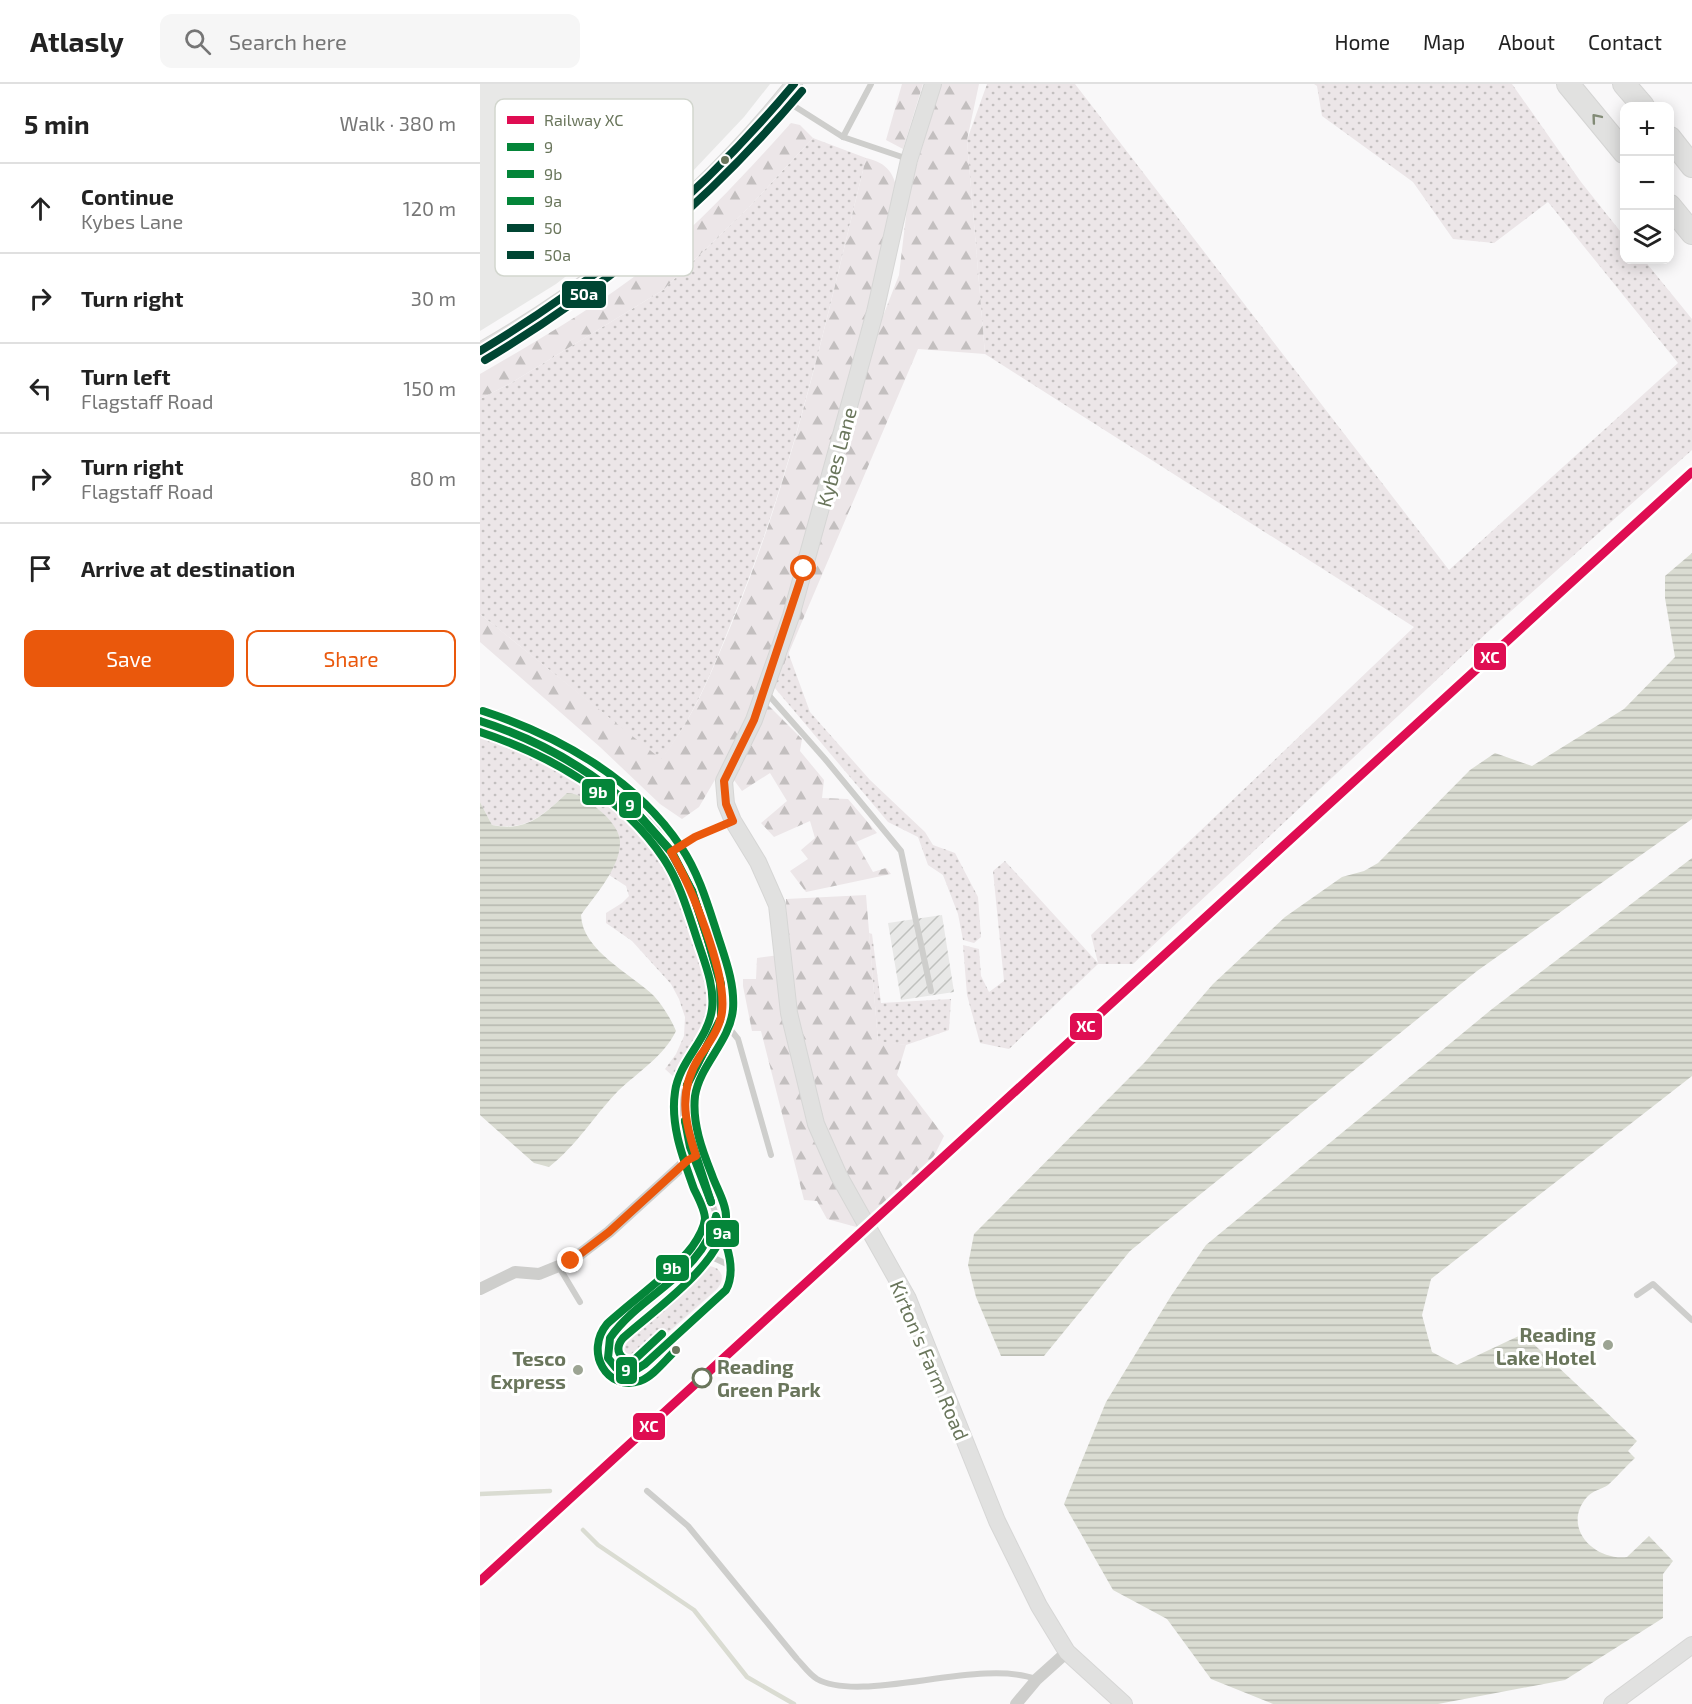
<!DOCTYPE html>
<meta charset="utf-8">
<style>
body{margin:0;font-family:"Exo 2",sans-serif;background:#f6f6f6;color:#222}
.controls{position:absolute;right:18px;top:18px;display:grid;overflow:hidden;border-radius:12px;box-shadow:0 3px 15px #0003}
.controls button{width:54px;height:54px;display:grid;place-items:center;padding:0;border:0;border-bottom:2px solid #e0e0e0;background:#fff;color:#222;font:30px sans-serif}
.stop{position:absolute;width:18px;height:18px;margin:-14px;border:4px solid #ea580c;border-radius:50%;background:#fff}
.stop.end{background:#ea580c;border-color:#fff;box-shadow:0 2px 6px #0008}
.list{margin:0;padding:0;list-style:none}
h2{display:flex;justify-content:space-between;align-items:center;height:78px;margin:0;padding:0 24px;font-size:26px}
h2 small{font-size:20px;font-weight:400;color:#767676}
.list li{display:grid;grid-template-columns:39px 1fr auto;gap:18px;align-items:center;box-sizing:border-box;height:90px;padding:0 24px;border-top:2px solid #e0e0e0}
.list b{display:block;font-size:22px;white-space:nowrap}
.list p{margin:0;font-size:20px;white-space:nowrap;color:#767676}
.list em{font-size:20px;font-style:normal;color:#767676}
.actions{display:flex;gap:12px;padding:18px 24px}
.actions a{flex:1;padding:14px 0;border:2px solid #ea580c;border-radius:12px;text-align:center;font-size:21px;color:#ea580c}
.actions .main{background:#ea580c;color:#fff}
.icon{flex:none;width:33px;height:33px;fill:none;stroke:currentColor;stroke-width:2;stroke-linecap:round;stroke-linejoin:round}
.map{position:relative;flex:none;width:1212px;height:1620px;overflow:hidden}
header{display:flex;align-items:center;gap:36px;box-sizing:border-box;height:84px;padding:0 30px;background:#fff;border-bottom:2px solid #e0e0e0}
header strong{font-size:28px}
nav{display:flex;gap:33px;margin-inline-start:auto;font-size:21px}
.search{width:420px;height:54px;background:#f6f6f6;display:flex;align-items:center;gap:15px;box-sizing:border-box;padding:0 21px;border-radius:12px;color:#767676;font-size:22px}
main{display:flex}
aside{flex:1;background:#fff}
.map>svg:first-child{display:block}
</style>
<header>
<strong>Atlasly</strong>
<div class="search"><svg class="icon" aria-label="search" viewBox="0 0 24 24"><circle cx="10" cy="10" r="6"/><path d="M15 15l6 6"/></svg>Search here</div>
<nav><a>Home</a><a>Map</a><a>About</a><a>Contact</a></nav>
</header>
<main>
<aside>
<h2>5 min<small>Walk · 380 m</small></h2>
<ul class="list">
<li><svg class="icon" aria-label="ahead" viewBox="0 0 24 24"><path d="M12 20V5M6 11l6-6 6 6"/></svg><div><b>Continue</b><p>Kybes Lane</p></div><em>120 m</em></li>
<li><svg class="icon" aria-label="right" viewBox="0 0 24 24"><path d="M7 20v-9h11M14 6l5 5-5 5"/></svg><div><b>Turn right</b></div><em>30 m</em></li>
<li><svg class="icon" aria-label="left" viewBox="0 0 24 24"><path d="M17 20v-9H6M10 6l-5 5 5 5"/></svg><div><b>Turn left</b><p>Flagstaff Road</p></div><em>150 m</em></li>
<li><svg class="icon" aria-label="right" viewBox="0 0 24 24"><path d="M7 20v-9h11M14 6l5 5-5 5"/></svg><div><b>Turn right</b><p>Flagstaff Road</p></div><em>80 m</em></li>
<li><svg class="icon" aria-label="arrive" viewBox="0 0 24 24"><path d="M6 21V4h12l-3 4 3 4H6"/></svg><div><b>Arrive at destination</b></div></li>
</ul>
<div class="actions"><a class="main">Save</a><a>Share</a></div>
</aside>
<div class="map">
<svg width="1212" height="1620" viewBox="0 0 1212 1620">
<defs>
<pattern id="industrial-furrows" width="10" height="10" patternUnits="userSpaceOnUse" patternTransform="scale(1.5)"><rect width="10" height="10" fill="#e8e8e7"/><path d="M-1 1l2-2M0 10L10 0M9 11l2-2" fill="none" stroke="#c0c1be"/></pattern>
<pattern id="grass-dots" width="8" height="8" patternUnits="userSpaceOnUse" patternTransform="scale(1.5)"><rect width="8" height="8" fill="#ece6e8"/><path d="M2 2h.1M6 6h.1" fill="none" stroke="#c3bfbf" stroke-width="1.8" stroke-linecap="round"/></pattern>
<pattern id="forest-firs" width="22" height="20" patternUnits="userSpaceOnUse" patternTransform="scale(1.5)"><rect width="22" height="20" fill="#ece6e8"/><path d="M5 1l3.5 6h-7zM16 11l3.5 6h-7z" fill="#c3bfbf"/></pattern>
<pattern id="water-rules" width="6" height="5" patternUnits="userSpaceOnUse" patternTransform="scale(1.5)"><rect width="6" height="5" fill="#dadcd2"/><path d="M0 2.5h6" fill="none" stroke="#b5b7ae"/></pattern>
</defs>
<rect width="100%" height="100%" fill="#f9f8f9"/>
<path fill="#e8e8e7" d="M0,0h290l-26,33 -53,56 -59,52 -76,59 -76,47z"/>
<path fill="url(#industrial-furrows)" d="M462,831l12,77 -53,8 -13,-77z"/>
<g fill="url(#grass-dots)">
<path d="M507,0h88l374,486 229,-207 -130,-161 -54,41 -41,-4 -40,-57 -91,-66 -5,-30 -3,-2h198l69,98 43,54v24h20l48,59v131l-200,178 -359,336h-35l-89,85 -29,-6 -13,-48 -4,-50 16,4 2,27 8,16 15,-11 -11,-110 12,-10 93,102 -7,-28 323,-308 -429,-273 -18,-214z"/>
<path d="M333,54l53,20c-39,158 -72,314 -135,465 -19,48 -38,96 -70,137l-181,-146v-215l31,-16 152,-93 85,-82z"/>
<path d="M308,568l22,60 60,68 55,52 8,13 22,8 23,44 3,40 -7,6 -11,-3 -5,-26 -15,-39 -15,-10 -10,-28 -30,-15 -114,-135z"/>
<path d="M0,647c61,18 102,42 148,87 14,14 29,27 40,44 12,21 20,44 28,67 8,22 19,47 16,71 -4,29 -24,53 -36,79l-11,-10 11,-15 8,-18 1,-19 -6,-18 -8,-15 -39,-43 -26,-18v-10l16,-10 7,-7 -3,-10 -17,-11 6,-12 -48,-70c-25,23 -40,38 -75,32l-12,-23z"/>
<path d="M389,849l3,1 9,69 70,-4 -2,31 -43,15 -28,-3z"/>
<path d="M230,1182c14,3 15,15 6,24l-79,70c-10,3 -17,-2 -20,-11l3,-9 80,-70z"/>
</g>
<g fill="url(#forest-firs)">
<path d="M422,0h21l-20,65 -17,-9z"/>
<path d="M461,0h38l-12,56 18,214 -67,-5 -151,355 35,35 -2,12 24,29 -2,18 26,1 29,34 -21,9 17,30 13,-4 5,6 -85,18 -16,-21 18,-12 -7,-9 14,-12 -5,-17 -36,16 -13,-14 26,-22 -17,-28 -28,18 -11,-15 19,-56 -51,87 -17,12 -22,-15 -60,-57 -120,-105v-28l181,145c33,-41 51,-88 71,-136 62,-150 95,-307 134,-465 22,5 29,16 32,38l-20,133 21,-54 10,-84z"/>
<path d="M311,39l9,2 13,13 -65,70 -85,82 -152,93 -31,16v-25c58,-34 117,-67 169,-109 51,-42 98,-93 142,-142z"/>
<path d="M386,811l12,146 28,4 -9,30 47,61 -11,22 -73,70 -33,-9 -10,-18 -13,-1 -43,-169h-9l-9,-45v-7h13l1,-21 30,-4 -1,-55z"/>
</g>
<g fill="url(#water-rules)">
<path d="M1212,469v266l-215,152 -347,280 -86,105h-43l-25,-59 -8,-32 6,-31 171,-172 68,-78 72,-67 57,-40 22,-6 14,-8 92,-93 25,-17 37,13 92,-57 51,-52 -10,-59v-22z"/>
<path d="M87,709c14,1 22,7 32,17 9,7 20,19 21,31 1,26 -25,54 -39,74 1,36 51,59 73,81 9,10 17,23 22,35 -12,25 -38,41 -58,60 -24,25 -41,54 -69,76l-15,-4 -54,-48v-313l12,23c35,7 50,-9 75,-32z"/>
<path d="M1212,774v218l-261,203 -9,36 10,37 25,13 66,-31 114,107 -9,10 7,7c-9,8 -18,19 -27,27 -6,4 -16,6 -21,12 -26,30 7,64 40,60l22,-21 24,25 -10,13v44l-98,62 -127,24h-165l-62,-25 -44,-60 -54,-29 -49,-86 42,-102 65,-106 35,-51 286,-236z"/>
</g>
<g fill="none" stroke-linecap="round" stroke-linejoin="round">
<g stroke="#dadcd2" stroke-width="4.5">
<path d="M0,1410l70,-3"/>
<path d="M103,1446l15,15 96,65 53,67 47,27"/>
</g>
<g stroke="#d6d6d5" stroke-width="18">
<g id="secondary">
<path d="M453,0l-24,76 -34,152 -84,304 -37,104 -30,61 2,23 7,17 25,41 19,43 12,108 27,111 23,52 69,123 89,222 42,85 28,46 57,52"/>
<path d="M0,267c121,-69 227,-158 314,-267"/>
<path d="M1132,1620l80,-59"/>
</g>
</g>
<g stroke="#d5d5d4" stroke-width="24">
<g id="highway">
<path d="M1088,0l56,68"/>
<path d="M1144,0l19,22"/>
<path d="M1190,54l22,28"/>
<path d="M1190,122l22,27"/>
</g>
</g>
<g stroke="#cececc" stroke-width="6">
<path d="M303,15l60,38 65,22"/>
<path d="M363,53l28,-53"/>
<path d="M285,607l60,68 76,92 30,140"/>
<path d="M191,768l24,-15 37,-16"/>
<path d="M241,934l17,21 33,116"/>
<path d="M225,1100c9,28 32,75 23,103l-91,84c-21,5 -38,-16 -27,-34 35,-40 96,-65 106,-121"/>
<path d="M217,1175l17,-1 17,8"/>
<path d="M79,1183l21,35"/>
<path d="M1157,1211l16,-11 39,36"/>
<path d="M167,1407l41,35 109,133c6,6 12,15 20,20 45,25 162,-21 219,0"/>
</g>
<g stroke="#cececc" stroke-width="12">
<path d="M0,637c71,19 149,69 191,131 18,25 28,58 37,88 7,23 16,46 14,70 -1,20 -16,36 -26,53 -23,41 -5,81 9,121"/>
<path d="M0,1205l35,-17 24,2 32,-13 38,-29 79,-72 7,-4"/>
<path d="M536,1620l21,-25 30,-27"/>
</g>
<use href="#secondary" stroke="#e1e1e0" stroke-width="16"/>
<use href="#highway" stroke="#e1e1e0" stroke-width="22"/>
<g stroke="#fff" stroke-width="12">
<g id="bus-1">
<path d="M0,637c57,18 105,45 150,84 -45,-38 -94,-66 -150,-84z"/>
<path d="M150,721l42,47 20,39"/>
<path d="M150,721l41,47 21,39"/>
<path d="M212,807l16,49"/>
<path d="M212,807l16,49"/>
<path d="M228,856l13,44v31"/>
<path d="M228,856l12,43 1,32"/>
<path d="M207,1001l33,-65"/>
<path d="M207,1001l33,-65"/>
<path d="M205,1037l26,81"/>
<path d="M205,1037l5,26 21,55"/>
<path d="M236,1132c8,23 22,51 10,74l-81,74 -13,8 -16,-4 -8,-10 2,-20c31,-45 94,-64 106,-122z"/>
</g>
</g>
<g stroke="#fff" stroke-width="12">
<path id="bus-2" d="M0,648c70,23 142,64 184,127 16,24 24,53 33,80 7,22 18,47 15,70 -4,31 -33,52 -37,83 -5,33 8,66 19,97 4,8 11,21 11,30 -1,9 -8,21 -13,28 -18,24 -61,55 -85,77 -23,28 0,68 33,57 13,-4 26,-22 36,-31"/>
</g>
<g stroke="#fff" stroke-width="12">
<path id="bus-3" d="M3,627c76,25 153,68 198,136 17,25 26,55 35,83 8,26 19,52 17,79 -3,33 -33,55 -38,87 -3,27 7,54 17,79 4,12 15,30 14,43 -3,46 -71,91 -103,120 -9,11 -4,22 10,23l29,-27"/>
</g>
<g stroke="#fff" stroke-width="12">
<path id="bus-4" d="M0,267c123,-74 222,-157 314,-267"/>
</g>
<g stroke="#fff" stroke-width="12">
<path id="bus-5" d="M5,276c124,-74 224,-159 317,-269"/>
</g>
<use href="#bus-1" stroke="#048539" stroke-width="8"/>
<use href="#bus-2" stroke="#048539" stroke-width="8"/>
<use href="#bus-3" stroke="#048539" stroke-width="8"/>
<use href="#bus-4" stroke="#004533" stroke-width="8"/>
<use href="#bus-5" stroke="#004533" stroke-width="8"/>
<g stroke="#fff" stroke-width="14">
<path id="rail-1" d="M0,1497l1212,-1109"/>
</g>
<use href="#rail-1" stroke="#df0d52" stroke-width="9"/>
</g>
<defs><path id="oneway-chevron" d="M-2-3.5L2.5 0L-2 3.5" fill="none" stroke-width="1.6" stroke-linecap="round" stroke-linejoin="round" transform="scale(1.5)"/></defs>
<use stroke="#828b76" href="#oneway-chevron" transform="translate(1116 34) rotate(-130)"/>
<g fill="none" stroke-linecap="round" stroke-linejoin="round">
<path stroke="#ea580c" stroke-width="8" d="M91,1177l38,-29 79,-72 8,-4c-12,-36 -18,-66 4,-100 9,-13 20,-28 22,-44 5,-39 -31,-126 -51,-160l24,-15 38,-16 -7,-17 -2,-23 30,-61 50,-151"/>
</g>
<g fill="#6a765c" stroke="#fff" stroke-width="2">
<circle cx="245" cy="76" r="5"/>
<circle cx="196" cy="1266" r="5"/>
</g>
<g fill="#9ca493" stroke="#fff" stroke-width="2">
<circle cx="1128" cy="1261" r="6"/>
<circle cx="98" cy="1286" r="6"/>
</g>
<circle fill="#fff" stroke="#6a765c" stroke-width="3" cx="222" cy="1294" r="9"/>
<g text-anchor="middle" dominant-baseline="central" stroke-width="6" stroke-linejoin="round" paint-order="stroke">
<g font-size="20" fill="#6a765c" stroke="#fff">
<text transform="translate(356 373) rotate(-75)">Kybes Lane</text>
<text transform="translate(450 1276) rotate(67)">Kirton's Farm Road</text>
</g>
<g font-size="20" font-weight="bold" fill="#6a765c" stroke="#fff" text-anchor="end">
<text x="1116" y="1250">Reading<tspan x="1116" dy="23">Lake Hotel</tspan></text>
<text x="86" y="1274">Tesco<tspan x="86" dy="23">Express</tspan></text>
</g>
<g font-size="20" font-weight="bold" fill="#6a765c" stroke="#fff" text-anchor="start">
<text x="237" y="1282">Reading<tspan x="237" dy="23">Green Park</tspan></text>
</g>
</g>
<rect x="15" y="15" width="198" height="177" rx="9" fill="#fff" stroke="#d2d6ce" stroke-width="1.5"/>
<rect x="27" y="32" width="27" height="8" fill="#df0d52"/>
<rect x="27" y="59" width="27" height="8" fill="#048539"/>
<rect x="27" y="86" width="27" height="8" fill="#048539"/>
<rect x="27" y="113" width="27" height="8" fill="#048539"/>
<rect x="27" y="140" width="27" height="8" fill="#004533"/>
<rect x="27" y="167" width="27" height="8" fill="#004533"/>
<g font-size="16" fill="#6a765c">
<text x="64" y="42">Railway XC</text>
<text x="64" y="69">9</text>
<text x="64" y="96">9b</text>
<text x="64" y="123">9a</text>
<text x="64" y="150">50</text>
<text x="64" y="177">50a</text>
</g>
<g stroke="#fff" stroke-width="2">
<rect x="81" y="196" width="46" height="29" rx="6" fill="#004533"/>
<rect x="993" y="558" width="34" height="29" rx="6" fill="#df0d52"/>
<rect x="101" y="694" width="35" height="28" rx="6" fill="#048539"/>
<rect x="138" y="707" width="24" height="28" rx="6" fill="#048539"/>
<rect x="589" y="928" width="34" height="29" rx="6" fill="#df0d52"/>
<rect x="225" y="1135" width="35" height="29" rx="6" fill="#048539"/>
<rect x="175" y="1170" width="35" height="28" rx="6" fill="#048539"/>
<rect x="135" y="1272" width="23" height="29" rx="6" fill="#048539"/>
<rect x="152" y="1328" width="34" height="29" rx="6" fill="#df0d52"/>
</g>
<g font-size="16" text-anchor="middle" font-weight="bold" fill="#fff">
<text x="104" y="216">50a</text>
<text x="1010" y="579">XC</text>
<text x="118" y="714">9b</text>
<text x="150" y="727">9</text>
<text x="606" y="948">XC</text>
<text x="242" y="1155">9a</text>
<text x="192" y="1190">9b</text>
<text x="146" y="1292">9</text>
<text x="169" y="1348">XC</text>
</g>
</svg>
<div class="controls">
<button>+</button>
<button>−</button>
<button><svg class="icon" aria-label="layers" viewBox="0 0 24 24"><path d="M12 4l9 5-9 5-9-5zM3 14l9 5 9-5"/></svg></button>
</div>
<div class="stop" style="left:324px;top:485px"></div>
<div class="stop end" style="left:91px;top:1177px"></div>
</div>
</main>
